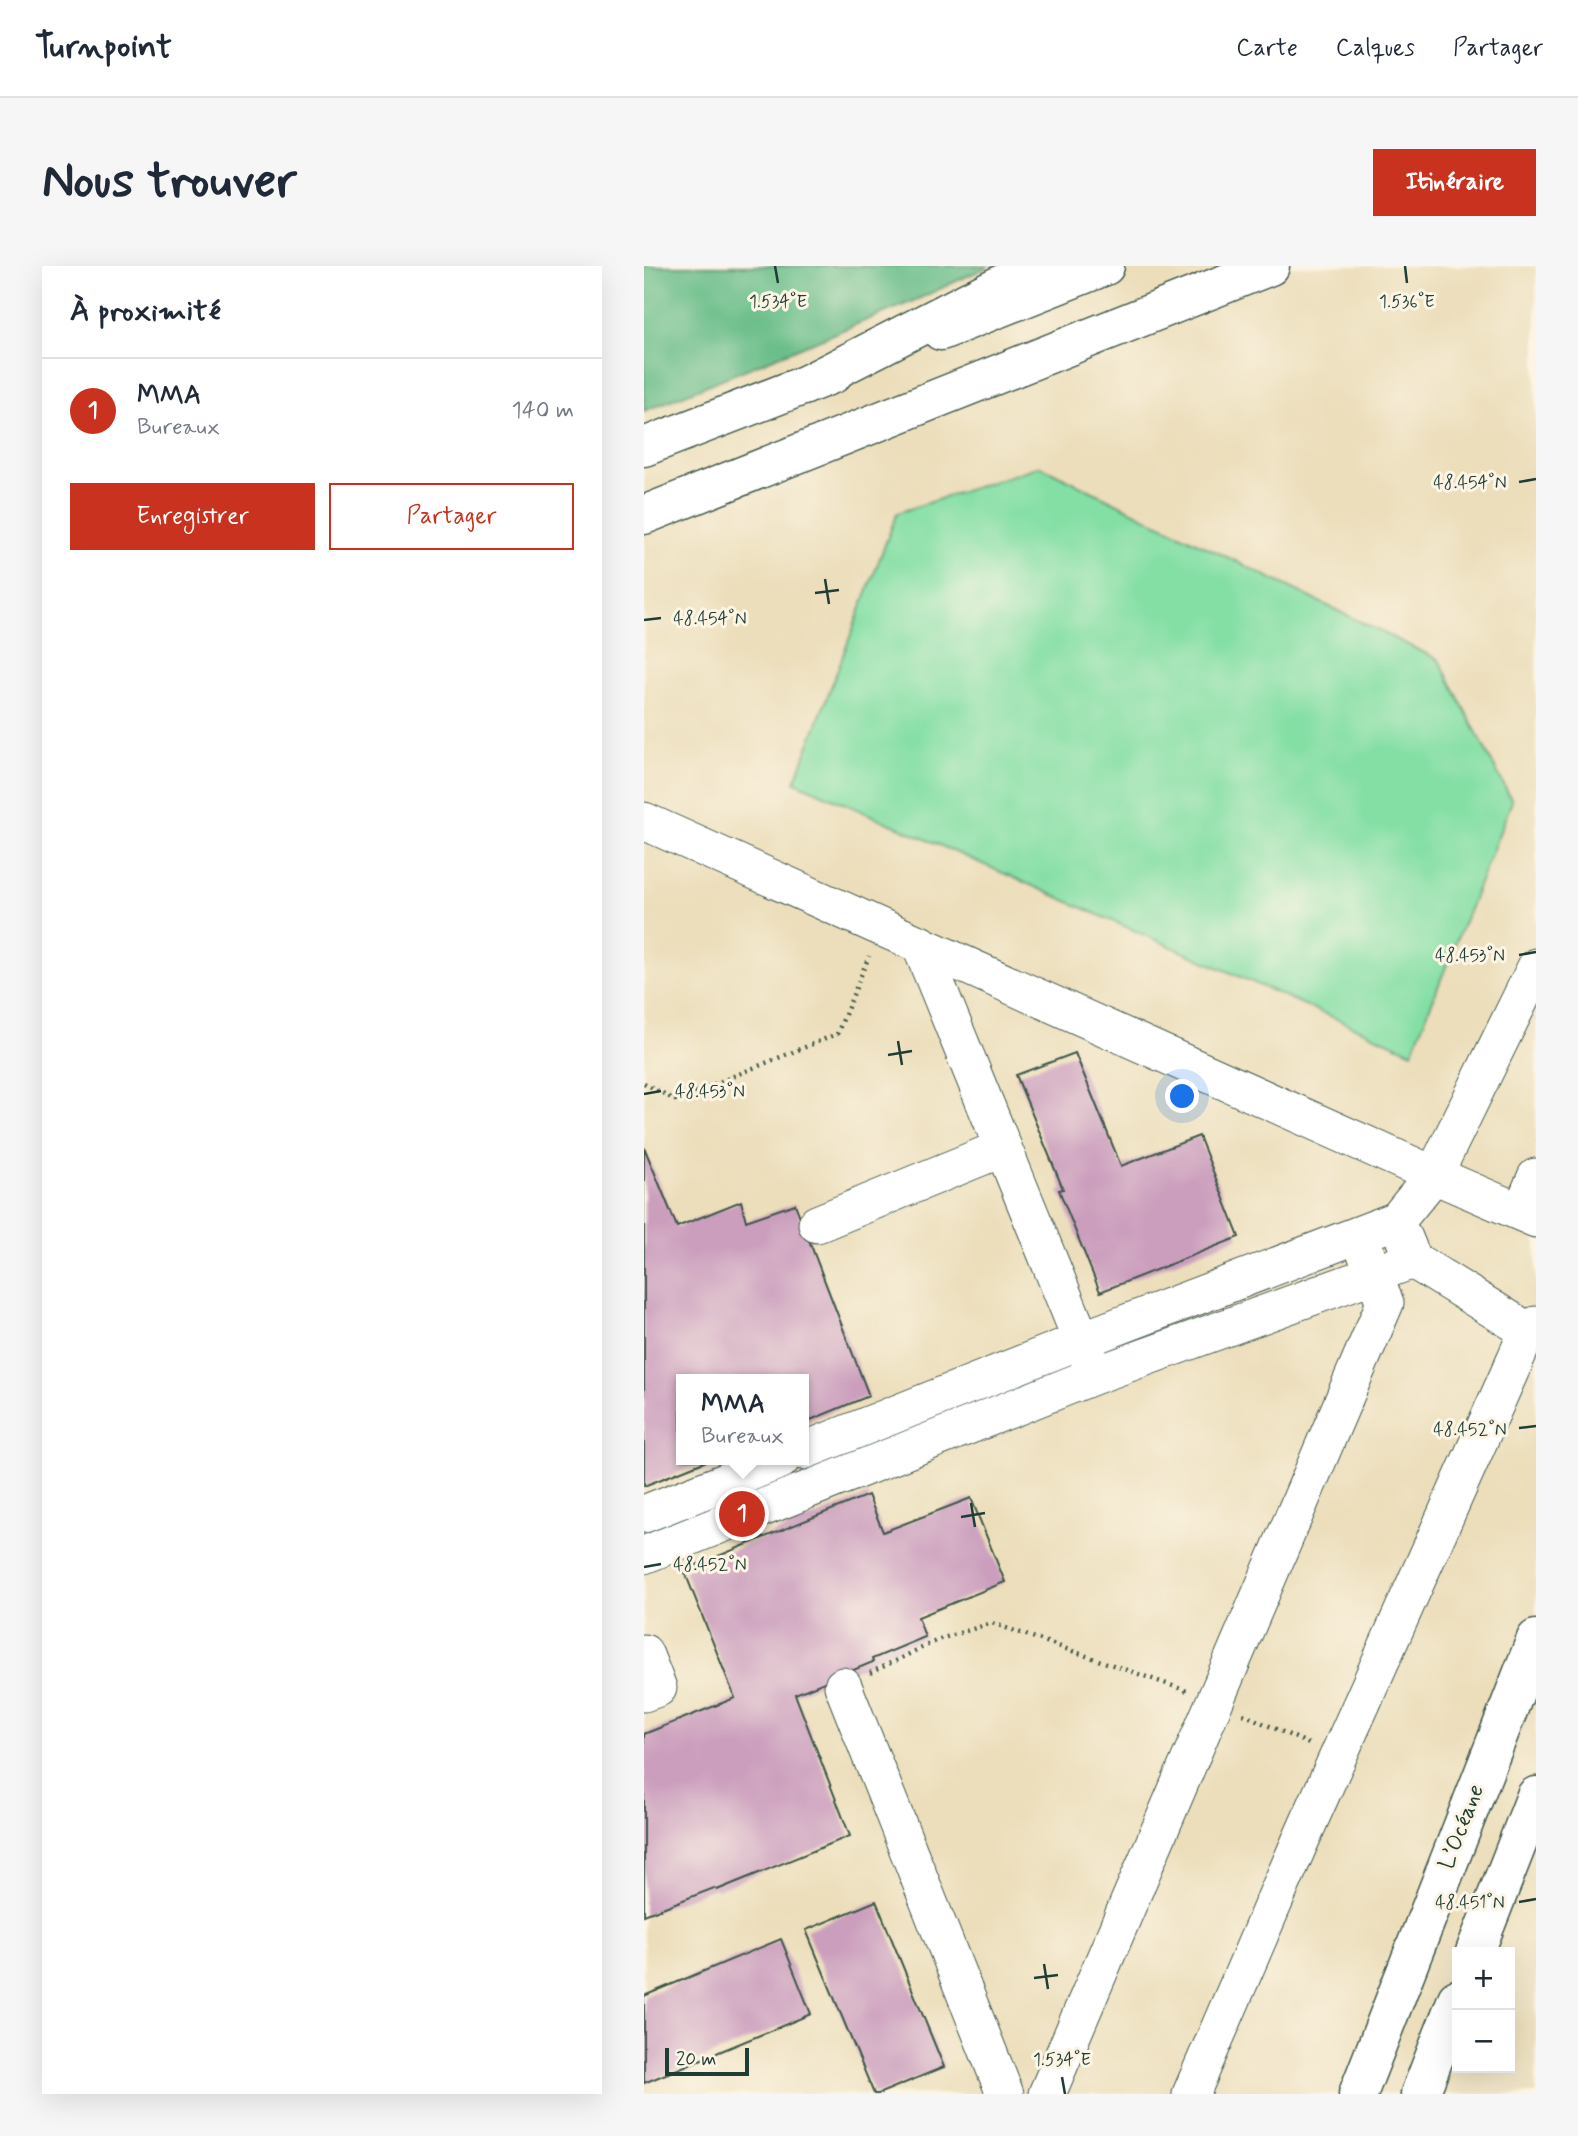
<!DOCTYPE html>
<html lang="fr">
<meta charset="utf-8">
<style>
body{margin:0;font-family:Mynerve,sans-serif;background:#f6f6f7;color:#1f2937}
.controls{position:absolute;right:21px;bottom:21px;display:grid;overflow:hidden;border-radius:0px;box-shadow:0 7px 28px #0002}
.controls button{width:63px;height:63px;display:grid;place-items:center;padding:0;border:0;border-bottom:2px solid #e0e1e3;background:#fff;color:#1f2937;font:35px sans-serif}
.scale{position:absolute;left:21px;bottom:18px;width:84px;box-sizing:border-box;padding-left:7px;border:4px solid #1f3d34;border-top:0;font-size:19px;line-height:24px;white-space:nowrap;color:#1f3d34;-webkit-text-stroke:5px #fcf5e5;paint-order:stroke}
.you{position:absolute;left:539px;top:831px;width:24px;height:24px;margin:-18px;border:5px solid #fff;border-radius:50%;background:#1a73e8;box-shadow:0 0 0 10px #1a73e833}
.badge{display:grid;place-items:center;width:46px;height:46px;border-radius:50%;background:#c8321e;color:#fff;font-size:23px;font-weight:700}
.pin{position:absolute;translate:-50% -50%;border:4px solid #fff;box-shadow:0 2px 7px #0006}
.popup{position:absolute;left:32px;top:1108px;width:133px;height:91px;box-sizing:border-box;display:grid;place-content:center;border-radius:0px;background:#fff;filter:drop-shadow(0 2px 5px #0005);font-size:23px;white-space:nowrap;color:#747a83}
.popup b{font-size:26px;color:#1f2937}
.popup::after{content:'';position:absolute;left:50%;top:100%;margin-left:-14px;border:14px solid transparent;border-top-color:#fff}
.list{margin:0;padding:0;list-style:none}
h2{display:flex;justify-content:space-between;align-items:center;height:91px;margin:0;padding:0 28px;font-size:30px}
h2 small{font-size:23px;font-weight:400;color:#747a83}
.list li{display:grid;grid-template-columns:46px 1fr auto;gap:21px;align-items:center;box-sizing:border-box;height:105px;padding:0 28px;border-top:2px solid #e0e1e3}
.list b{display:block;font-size:26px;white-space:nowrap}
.list p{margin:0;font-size:23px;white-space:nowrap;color:#747a83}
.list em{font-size:23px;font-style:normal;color:#747a83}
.actions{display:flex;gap:14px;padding:21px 28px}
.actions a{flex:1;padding:16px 0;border:2px solid #c8321e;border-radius:0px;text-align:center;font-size:24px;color:#c8321e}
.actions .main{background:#c8321e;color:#fff}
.map{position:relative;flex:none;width:892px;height:1828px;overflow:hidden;border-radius:0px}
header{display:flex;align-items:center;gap:42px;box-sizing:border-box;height:98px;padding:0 35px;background:#fff;border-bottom:2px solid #e0e1e3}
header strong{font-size:33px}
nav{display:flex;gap:38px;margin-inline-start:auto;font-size:24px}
.intro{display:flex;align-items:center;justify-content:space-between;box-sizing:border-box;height:168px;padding:0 42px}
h1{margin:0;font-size:49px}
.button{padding:18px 32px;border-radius:0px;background:#c8321e;color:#fff;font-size:24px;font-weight:700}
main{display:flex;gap:42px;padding:0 42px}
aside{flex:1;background:#fff;border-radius:0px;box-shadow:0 7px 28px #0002}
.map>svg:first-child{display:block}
</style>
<header>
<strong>Turnpoint</strong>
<nav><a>Carte</a><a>Calques</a><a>Partager</a></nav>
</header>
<div class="intro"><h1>Nous trouver</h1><a class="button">Itinéraire</a></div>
<main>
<aside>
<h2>À proximité<small></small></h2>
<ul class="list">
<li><span class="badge">1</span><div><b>MMA</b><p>Bureaux</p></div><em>140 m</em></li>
</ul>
<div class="actions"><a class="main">Enregistrer</a><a>Partager</a></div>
</aside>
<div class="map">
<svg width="892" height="1828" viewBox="0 0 892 1828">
<rect width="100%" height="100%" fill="#fcf5e5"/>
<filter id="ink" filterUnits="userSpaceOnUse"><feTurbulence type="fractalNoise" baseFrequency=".0143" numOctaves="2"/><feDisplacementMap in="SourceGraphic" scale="14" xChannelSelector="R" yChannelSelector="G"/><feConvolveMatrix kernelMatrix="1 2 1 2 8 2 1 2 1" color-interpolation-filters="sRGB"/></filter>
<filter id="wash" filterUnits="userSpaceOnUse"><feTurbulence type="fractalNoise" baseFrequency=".00686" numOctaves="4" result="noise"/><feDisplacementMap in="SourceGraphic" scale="28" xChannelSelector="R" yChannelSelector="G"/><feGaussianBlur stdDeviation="1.57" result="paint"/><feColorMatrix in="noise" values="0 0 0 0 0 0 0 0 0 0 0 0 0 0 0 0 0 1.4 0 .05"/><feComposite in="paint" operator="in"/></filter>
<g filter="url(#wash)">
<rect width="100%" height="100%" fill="#ecdebb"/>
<path fill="#84dfa5" stroke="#528e6c" stroke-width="2" d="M396,200l399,194 73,141 -100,251 -617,-270 102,-269z"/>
<path fill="#6bbe8a" stroke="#457e5f" stroke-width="2" d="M0,0h345l-73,34 -272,111z"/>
<g id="blocks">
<g fill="#cb9ebd">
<path d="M431,787l46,113 78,-30 40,101 -139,55 -41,-102 4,-1 -47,-114z"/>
<path d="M0,881l33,80 64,-26 5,20 49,-17 74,192 -66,27v-44h-122v81h28l-65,26z"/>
<path d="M224,1229l15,37 88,-34 34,84 -87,35 7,20 -53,22 1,3 -78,32 55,142 -133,54 -3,-2 -70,27v-181l91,-36 -51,-128z"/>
<path d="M232,1635l68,166 -66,27h-4l-68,-164z"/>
<path d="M137,1673l30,75 -167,69v-87z"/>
</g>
</g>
</g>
<g filter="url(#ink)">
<use href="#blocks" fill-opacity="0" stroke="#3e5548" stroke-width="2"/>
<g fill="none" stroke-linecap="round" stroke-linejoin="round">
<g stroke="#3e5548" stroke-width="39">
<g id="minor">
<path d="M0,555l790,354 102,44"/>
<path d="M276,678l170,417"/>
<path d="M877,946l15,-35"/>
<path d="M173,958l186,-76"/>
<path d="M760,972l9,22 115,71"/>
<path d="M159,1185l279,-111 315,-120 37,-45 102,-208"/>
<path d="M0,1248l137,-54"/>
<path d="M0,1289l452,-180 317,-115"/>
<path d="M0,1387l14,35 -14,5"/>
<path d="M199,1420l162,408"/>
<path d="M403,1828l338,-791 -26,-68"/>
<path d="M547,1828l108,-250 229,-513 8,-6"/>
</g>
</g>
<g stroke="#3e5548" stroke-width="41">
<g id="major">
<path d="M297,65l164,-65"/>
<path d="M0,181l189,-73"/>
<path d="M0,249l626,-249"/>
</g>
</g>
<g stroke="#3e5548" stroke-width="41">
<g id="highway">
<path d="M159,120l234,-120"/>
<path d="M831,1686l61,-156"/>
<path d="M714,1828l178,-455"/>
<path d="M776,1828l37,-95"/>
</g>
</g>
<g stroke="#3e5548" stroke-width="4.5" stroke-dasharray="2 5" stroke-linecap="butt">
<path d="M0,817l31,17 162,-66 32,-78"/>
<path d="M226,1407l70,-34 52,-16 195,68"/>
<path d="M599,1448l66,30"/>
</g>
<use href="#minor" stroke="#fff" stroke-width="37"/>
<use href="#major" stroke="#fff" stroke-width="38"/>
<use href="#highway" stroke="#fff" stroke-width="38"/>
</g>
</g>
<path fill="none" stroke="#1f3d34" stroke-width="2.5" d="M131,0l3,17M761,0l2,17M875,216l17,-3M181,313l4,25M171,327l24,-3M0,354l17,-2M875,689l17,-3M254,775l4,24M244,789l24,-4M0,828l17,-3M875,1162l17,-2M327,1237l4,24M317,1251l24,-4M0,1301l17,-3M875,1636l17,-3M400,1698l4,25M390,1712l24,-3M418,1811l3,17"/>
<g text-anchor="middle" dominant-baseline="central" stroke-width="6" stroke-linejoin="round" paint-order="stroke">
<g font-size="23" fill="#1f3d34" stroke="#fcf5e5">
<text transform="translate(818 1561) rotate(-69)">L’Océane</text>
</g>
</g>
<g font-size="18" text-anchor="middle" fill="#1f3d34" stroke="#fcf5e5" stroke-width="6" stroke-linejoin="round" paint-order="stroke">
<text x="763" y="41">1.536°E</text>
<text x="134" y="41">1.534°E</text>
<text x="826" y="222">48.454°N</text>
<text x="66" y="358">48.454°N</text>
<text x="826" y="695">48.453°N</text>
<text x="66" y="831">48.453°N</text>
<text x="826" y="1169">48.452°N</text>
<text x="66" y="1304">48.452°N</text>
<text x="826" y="1642">48.451°N</text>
<text x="418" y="1799">1.534°E</text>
</g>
</svg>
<div class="controls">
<button>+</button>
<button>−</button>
</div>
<div class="scale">20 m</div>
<div class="you"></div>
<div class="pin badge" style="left:98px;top:1248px">1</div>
<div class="popup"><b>MMA</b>Bureaux</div>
</div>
</main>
